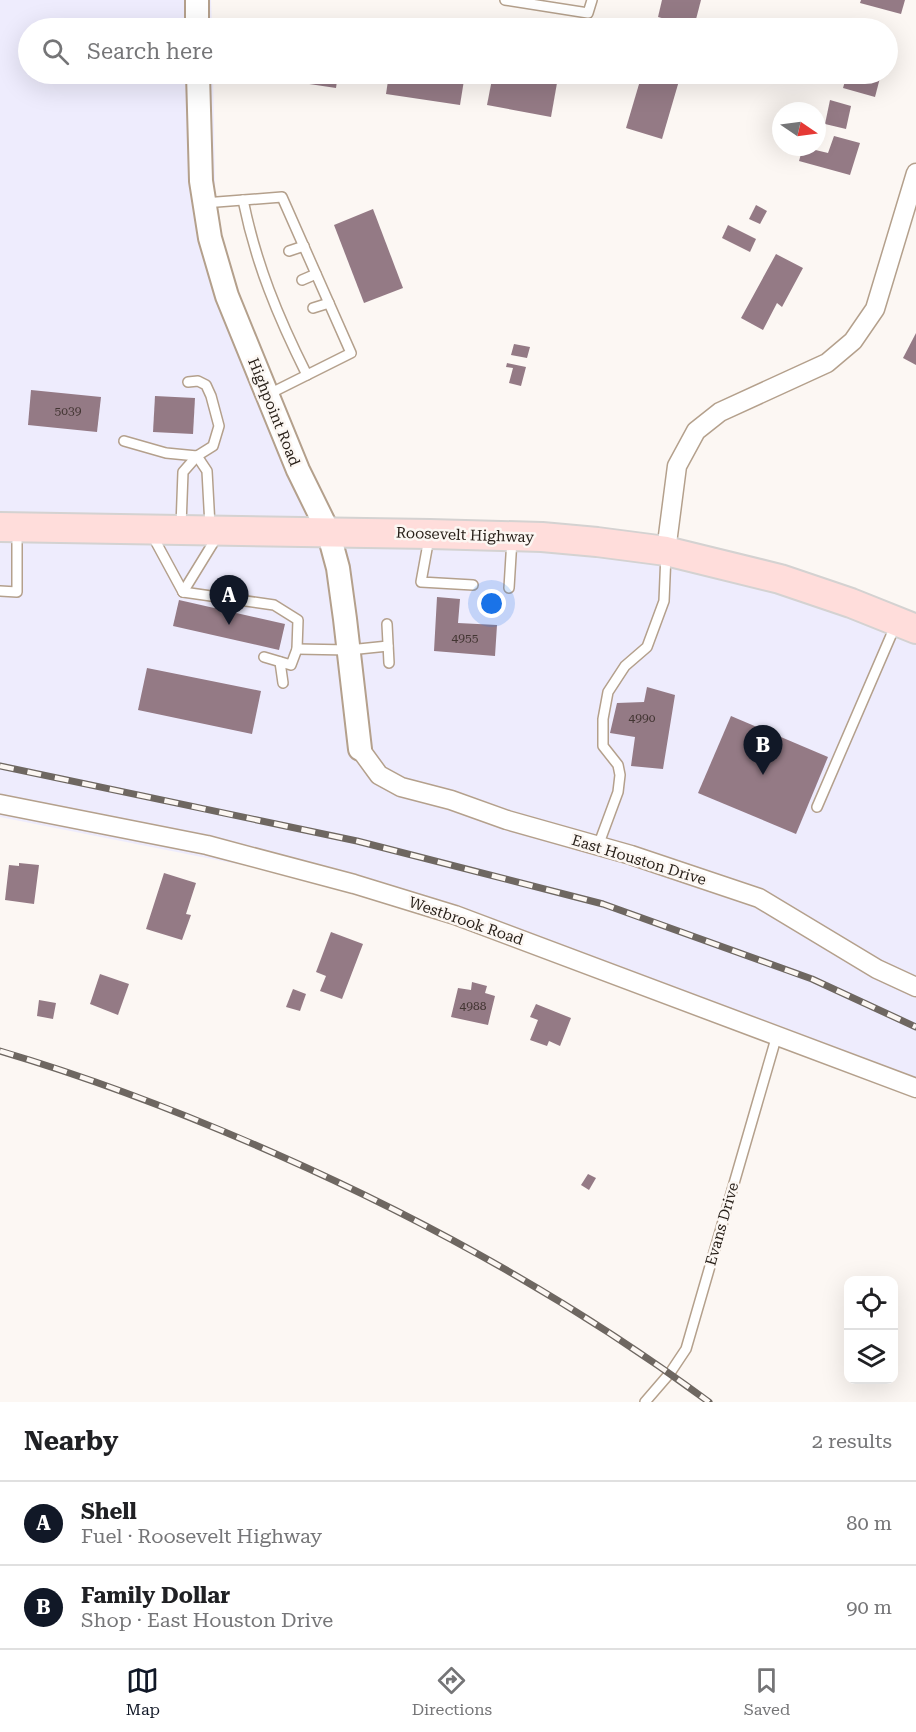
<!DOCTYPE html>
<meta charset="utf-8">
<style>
body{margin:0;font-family:"Roboto Serif",serif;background:#f6f6f6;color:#202124}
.controls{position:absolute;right:18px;bottom:18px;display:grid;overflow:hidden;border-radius:12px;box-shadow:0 6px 24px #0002}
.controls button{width:54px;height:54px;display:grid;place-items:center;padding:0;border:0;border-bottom:2px solid #e0e0e0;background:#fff;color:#202124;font:30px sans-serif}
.compass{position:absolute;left:772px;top:102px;width:54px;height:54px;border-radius:50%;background:#fff;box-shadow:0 6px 24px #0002;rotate:103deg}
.you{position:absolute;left:492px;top:604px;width:21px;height:21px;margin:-15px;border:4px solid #fff;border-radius:50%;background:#1a73e8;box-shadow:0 0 0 9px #1a73e833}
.badge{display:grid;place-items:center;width:39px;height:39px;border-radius:50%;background:#111827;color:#fff;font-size:20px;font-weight:700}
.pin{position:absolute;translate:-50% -50px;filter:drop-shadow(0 2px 3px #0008)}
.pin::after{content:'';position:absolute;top:32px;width:21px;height:18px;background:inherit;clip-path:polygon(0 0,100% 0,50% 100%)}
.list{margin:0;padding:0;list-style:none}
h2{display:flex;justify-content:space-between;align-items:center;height:78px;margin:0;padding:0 24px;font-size:26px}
h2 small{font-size:20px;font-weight:400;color:#757577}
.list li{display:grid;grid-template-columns:39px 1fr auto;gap:18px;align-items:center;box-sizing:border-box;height:84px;padding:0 24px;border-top:2px solid #e0e0e0}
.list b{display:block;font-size:22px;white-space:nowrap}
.list p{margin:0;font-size:20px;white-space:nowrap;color:#757577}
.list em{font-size:20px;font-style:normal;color:#757577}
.icon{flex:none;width:33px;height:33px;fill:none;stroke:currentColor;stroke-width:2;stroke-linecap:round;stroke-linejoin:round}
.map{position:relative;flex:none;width:916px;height:1402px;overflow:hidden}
.search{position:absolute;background:#fff;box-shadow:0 6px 24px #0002;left:18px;right:18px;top:18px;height:66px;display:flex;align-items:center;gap:15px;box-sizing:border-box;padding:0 21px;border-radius:33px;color:#757577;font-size:22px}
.sheet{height:246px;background:#fff}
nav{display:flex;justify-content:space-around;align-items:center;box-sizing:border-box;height:84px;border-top:2px solid #e0e0e0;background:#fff;font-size:16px;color:#757577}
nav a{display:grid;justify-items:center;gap:3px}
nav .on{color:#111827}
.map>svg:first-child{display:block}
</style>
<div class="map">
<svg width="916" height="1402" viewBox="0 0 916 1402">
<rect width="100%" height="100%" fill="#fcf7f3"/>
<path fill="#eeecfd" d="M0,0h211l1,28h-184v46h185l4,211 100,237 363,21 236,94v457l-21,-12 -421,-171 -474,-94z"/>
<g fill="#947a85">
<path d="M662,0h39l-7,27 -36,-10z"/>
<path d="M861,0h44l-4,14 -41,-11z"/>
<path d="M269,74h69l-2,14 -67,-10z"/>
<path d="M389,74h76l-5,31 -74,-11z"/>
<path d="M493,74h15l49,9 -6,34 -64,-12z"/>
<path d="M642,74h39l-19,65 -36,-11z"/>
<path d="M847,74h34l-6,23 -32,-9z"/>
<path d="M830,100l21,6 -5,23 -21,-5z"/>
<path d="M834,136l26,7 -10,32 -51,-14 4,-14 25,6z"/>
<path d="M756,205l11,6 -7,13 -11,-5z"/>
<path d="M373,209l30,79 -39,15 -30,-78z"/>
<path d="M728,225l28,14 -6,13 -28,-14z"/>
<path d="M776,254l27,14 -21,39 -5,-4 -14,27 -22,-12z"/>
<path d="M916,333v32l-13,-7z"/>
<path d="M514,344l16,3 -3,11 -16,-3z"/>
<path d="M507,363l19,4 -5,19 -12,-3 4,-15 -7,-1z"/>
<path d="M31,390l70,7 -4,35 -69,-7z"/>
<path d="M155,396l40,2 -2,36 -40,-2z"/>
<path d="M437,597l23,2 -2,24 39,2 -2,31 -61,-5z"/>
<path d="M179,600l106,24 -6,26 -106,-24z"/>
<path d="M147,668l114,23 -9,43 -114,-24z"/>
<path d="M647,687l28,8 -12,74 -32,-3 4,-29 -25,-4 7,-30 27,-1z"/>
<path d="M731,716l97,41 -32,77 -98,-41z"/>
<path d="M19,863l20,2 -5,39 -29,-4 4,-35 10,1z"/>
<path d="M164,873l32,10 -10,31 5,1 -9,25 -36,-11z"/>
<path d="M331,932l32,12 -21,55 -22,-8 6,-15 -10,-4z"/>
<path d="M100,974l29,10 -11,31 -28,-11z"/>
<path d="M472,982l15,4 -2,7 10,3 -7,29 -37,-8 7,-29 13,2z"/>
<path d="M293,989l13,5 -6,17 -14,-4z"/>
<path d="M39,1000l17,3 -3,16 -16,-3z"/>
<path d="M536,1004l35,14 -11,28 -11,-5 -2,5 -17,-6 8,-20 -8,-3z"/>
<path d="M588,1174l8,4 -7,12 -8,-5z"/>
</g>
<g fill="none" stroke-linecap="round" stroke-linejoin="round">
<g stroke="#b4a08c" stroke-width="12">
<g id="service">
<path d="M505,0l83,13 4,-13"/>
<path d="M243,200c13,64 35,117 64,175"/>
<path d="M204,203l78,-6 69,156 -84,42"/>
<path d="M289,251l15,-5"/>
<path d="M302,280l14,-6"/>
<path d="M313,308l16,-5"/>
<path d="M124,441l42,12 31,3"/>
<path d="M197,456l10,15 3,55"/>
<path d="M181,526l2,-54 14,-16 16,-10 6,-20 -8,-30 -5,-11 -8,-4 -10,1"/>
<path d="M151,533l32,59"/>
<path d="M429,538l-8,44 52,3"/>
<path d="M509,588l3,-49"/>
<path d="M0,591l17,1v-61"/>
<path d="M183,592l91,13 24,15 -1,29 -6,16 -27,-8"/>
<path d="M183,592l35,-57"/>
<path d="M387,624l2,39"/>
<path d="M297,649l52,1 39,-4"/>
<path d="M280,662l3,21"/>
<path d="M817,807l79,-183"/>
<path d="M598,846l20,-54 2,-17 -2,-10 -15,-19v-27l5,-27 17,-26 22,-19 17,-46 2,-47"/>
<path d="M645,1402l25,-29 16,-24 91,-314"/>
</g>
</g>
<g stroke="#b4a08c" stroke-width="21">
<g id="minor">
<path d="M666,551l11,-85 19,-35 24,-19 107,-49 26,-22 22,-32 41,-136"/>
<path d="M360,749l19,26 22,12 50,13 56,20 124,35 128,43 118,71 39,18"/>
<path d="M0,804l207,41 147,39 101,31 461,173"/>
</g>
</g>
<g stroke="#b4a08c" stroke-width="26">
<g id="tertiary">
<path d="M197,0v28"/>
<path d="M198,74l3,107 9,57 17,58 71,174 30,61 10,37 7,51 15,130"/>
</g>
</g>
<g stroke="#d4d2d1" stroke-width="32">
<path id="primary" d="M0,527l430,7 112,3 55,5 69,9 114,28 71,24 65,26"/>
</g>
<use href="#service" stroke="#fff" stroke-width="9"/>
<use href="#minor" stroke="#fff" stroke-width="18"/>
<use href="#tertiary" stroke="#fff" stroke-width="22"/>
<use href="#primary" stroke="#ffdddb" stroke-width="28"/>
<g stroke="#6e6761" stroke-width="7">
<g id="rail">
<path d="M0,766l357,75 246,63 209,75 104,48"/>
<path d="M0,1051c95,28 186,63 276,103 152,67 299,149 433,248"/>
</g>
</g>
<use href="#rail" stroke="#fcf7f3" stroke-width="4.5" stroke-dasharray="14" stroke-linecap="butt"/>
</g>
<g text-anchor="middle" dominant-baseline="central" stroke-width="5" stroke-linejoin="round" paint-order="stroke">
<g font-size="12" fill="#423532">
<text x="68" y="411">5039</text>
<text x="465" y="638">4955</text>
<text x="642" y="718">4990</text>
<text x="473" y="1006">4988</text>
</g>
<g font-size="15" fill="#261e17" stroke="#fcf7f3">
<text transform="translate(274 412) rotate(68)">Highpoint Road</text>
<text transform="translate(465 535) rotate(2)">Roosevelt Highway</text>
<text transform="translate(639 860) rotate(17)">East Houston Drive</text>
<text transform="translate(466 921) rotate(19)">Westbrook Road</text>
<text transform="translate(722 1224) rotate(-74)">Evans Drive</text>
</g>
</g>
</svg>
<div class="controls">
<button><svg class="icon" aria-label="locate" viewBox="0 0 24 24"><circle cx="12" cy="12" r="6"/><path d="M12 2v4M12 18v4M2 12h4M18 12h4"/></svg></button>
<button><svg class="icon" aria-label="layers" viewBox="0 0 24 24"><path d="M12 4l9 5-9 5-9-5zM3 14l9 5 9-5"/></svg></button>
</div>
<svg class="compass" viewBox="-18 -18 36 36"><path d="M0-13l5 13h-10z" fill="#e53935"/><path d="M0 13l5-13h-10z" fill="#757577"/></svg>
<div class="you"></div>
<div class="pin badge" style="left:229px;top:625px">A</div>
<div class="pin badge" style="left:763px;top:775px">B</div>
<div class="search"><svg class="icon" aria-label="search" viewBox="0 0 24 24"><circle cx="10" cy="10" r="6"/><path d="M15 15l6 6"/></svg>Search here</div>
</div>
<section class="sheet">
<h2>Nearby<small>2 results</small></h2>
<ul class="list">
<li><span class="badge">A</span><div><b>Shell</b><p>Fuel · Roosevelt Highway</p></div><em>80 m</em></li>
<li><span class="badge">B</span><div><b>Family Dollar</b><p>Shop · East Houston Drive</p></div><em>90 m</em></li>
</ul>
</section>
<nav>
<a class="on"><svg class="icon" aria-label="map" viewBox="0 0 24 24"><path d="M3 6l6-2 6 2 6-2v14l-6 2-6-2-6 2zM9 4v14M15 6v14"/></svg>Map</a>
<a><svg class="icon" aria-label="directions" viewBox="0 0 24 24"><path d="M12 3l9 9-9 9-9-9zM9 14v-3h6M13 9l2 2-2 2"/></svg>Directions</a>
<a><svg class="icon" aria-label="saved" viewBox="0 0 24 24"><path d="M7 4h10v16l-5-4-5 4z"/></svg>Saved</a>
</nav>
